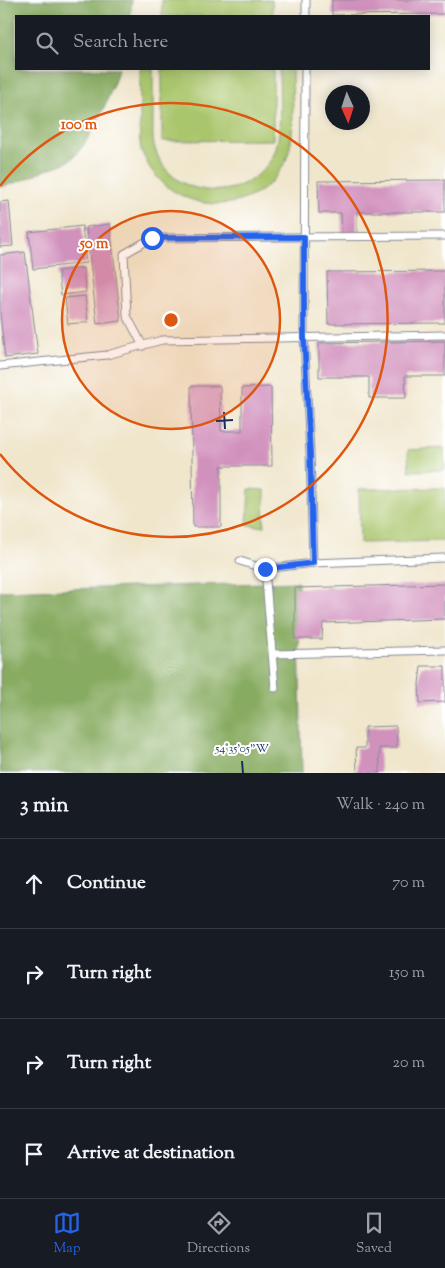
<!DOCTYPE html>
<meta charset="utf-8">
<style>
body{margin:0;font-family:"Sorts Mill Goudy",serif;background:#20242c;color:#f1f3f6}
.compass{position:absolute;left:325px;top:85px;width:45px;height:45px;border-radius:50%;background:#171b24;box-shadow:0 2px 12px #0003;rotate:177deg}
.stop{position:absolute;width:15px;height:15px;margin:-11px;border:4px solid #2563eb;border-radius:50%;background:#fff}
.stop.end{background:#2563eb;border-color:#fff;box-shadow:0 1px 5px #0008}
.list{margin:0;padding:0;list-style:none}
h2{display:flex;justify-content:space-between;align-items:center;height:65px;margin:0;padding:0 20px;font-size:21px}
h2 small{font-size:16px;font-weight:400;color:#9ea1a6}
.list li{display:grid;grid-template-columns:32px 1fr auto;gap:15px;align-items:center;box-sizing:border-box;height:90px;padding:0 20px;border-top:1px solid #363941}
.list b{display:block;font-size:19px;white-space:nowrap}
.list em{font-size:16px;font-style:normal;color:#9ea1a6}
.icon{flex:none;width:28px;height:28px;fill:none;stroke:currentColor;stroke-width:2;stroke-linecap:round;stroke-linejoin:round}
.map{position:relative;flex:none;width:445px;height:773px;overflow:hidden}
.search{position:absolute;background:#171b24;box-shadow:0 2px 12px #0003;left:15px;right:15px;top:15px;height:55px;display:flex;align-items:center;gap:12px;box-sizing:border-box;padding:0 18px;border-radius:0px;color:#9ea1a6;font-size:19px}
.sheet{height:425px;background:#171b24}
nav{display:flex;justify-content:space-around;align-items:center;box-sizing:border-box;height:70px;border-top:1px solid #363941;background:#171b24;font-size:14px;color:#9ea1a6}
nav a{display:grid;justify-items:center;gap:2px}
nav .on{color:#2563eb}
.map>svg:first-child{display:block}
</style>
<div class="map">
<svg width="445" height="773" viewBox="0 0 445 773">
<rect width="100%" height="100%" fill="#fff"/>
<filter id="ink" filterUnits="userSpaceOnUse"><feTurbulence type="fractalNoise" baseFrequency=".02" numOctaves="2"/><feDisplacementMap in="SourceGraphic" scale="10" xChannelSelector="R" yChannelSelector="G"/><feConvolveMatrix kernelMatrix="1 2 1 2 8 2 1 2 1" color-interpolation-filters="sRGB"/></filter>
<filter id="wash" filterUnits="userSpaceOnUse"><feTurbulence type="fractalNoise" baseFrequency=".0096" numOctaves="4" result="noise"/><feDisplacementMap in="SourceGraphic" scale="20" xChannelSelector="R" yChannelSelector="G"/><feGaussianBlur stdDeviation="1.12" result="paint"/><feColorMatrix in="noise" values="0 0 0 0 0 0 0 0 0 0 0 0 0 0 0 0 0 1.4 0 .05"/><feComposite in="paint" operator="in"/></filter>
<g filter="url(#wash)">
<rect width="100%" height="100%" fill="#f0e6cc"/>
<g fill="#aac66d" stroke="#627a66">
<path d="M162,0h110l1,16h-111z"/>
<path d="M140,69h13c0,18 0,36 0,53 0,8 -1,16 1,23 14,57 93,60 119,11 10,-19 6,-65 6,-87h13c0,25 4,69 -6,91 -30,65 -123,55 -145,-11 -2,-8 -1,-18 -1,-27 0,-18 0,-35 0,-53z"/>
<path d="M162,69h111v71l-111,1z"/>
<path d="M444,448l1,22 -36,1 -1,-21z"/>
<path d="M445,488v53l-85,2 -1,-54z"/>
<path d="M249,489l16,1 -1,37 -17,-2z"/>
</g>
<g fill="#87ab60" stroke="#516d5f">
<path d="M0,0h132l-2,16h-114v53h102c-5,22 -30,79 -49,92 -5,3 -12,5 -18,7 -16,7 -33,15 -51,19z"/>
<path d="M298,582l4,191h-302v-182z"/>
</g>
<g id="blocks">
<g fill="#d191bd">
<path d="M332,0h113v14l-113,1z"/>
<path d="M445,180v32h-88v22h-15l-1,-21h-22l-1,-32z"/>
<path d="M9,201l4,45 -13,1v-45z"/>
<path d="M110,224l11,97 -24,3 -11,-97z"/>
<path d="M82,226l4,37 -53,6 -4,-37z"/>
<path d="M25,252l13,102 -33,4 -5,-43v-60z"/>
<path d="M83,268l3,24 -25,3 -3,-24z"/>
<path d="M445,271v52l-117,1 -1,-52z"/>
<path d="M85,296l3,26 -20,2 -3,-26z"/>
<path d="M445,341v35h-40l1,22h-37v-21h-50v-34z"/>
<path d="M191,386h29l1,45h21v-43l29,-1 1,79h-51v61h-28z"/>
<path d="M445,584v35l-122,4 -1,16h-27v-51z"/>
<path d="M421,666h24v36l-25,1 -1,-19z"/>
<path d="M396,726l1,22h-18l1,25h-23l-1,-25h9v-21z"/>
</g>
</g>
</g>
<g filter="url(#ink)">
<use href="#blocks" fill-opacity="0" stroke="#868a95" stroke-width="1"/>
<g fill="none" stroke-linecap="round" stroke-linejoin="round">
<g stroke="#868a95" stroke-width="9">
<g id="lane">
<path d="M306,16v-16"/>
<path d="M305,69l-1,268 6,116 3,110"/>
<path d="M143,346l-16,-30 -3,-62 28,-16 293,-2"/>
<path d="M0,366l107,-11 55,-15 283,-5"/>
<path d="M240,561l25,8 48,-6 132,-5"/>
<path d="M265,569l10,119"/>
<path d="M273,654l172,-4"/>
</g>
</g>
<use href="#lane" stroke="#fff" stroke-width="7"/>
</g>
</g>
<g fill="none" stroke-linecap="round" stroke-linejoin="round" filter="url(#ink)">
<path stroke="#2563eb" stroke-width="6" d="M152,238l152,-1v100l6,116 3,110 -48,6"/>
</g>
<path fill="none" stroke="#1b2f5e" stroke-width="2" d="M224,412l1,17M216,421l17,-1M242,761l1,12"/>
<circle cx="171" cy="320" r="109" fill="#de5710" fill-opacity=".12"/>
<g fill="none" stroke="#de5710" stroke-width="2.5">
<circle cx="171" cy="320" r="109"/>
<path d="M0 186A217 217 0 1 1 0 454"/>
</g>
<g font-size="12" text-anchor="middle" fill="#1b2f5e" stroke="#fff" stroke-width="4" stroke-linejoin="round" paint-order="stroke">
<text x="242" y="752">54°35'05"W</text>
</g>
<circle cx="171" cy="320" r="8" fill="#de5710" stroke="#fff" stroke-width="2.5"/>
<g font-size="15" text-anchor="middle" font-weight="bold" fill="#de5710" stroke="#fff" stroke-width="4" stroke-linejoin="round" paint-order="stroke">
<text x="79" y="129">100 m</text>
<text x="94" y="248">50 m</text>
</g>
</svg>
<svg class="compass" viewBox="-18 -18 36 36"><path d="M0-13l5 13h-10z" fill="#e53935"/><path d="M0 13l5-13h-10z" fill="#9ea1a6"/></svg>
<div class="stop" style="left:152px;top:238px"></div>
<div class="stop end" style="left:265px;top:569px"></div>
<div class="search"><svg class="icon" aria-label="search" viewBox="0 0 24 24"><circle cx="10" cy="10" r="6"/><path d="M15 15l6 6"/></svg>Search here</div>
</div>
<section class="sheet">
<h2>3 min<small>Walk · 240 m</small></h2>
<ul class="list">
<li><svg class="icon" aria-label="ahead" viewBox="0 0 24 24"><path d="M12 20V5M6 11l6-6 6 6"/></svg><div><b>Continue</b></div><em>70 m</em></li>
<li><svg class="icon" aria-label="right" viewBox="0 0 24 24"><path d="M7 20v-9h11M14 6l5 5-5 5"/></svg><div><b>Turn right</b></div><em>150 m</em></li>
<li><svg class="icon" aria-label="right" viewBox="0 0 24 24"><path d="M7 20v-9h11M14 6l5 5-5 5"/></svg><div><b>Turn right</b></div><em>20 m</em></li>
<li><svg class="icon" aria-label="arrive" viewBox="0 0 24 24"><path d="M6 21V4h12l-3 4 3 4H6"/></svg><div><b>Arrive at destination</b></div></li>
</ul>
</section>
<nav>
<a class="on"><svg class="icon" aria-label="map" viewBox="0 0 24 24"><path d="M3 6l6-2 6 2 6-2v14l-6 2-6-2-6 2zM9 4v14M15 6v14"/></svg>Map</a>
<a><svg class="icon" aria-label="directions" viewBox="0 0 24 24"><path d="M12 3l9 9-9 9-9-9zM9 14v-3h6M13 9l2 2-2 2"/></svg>Directions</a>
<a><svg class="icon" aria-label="saved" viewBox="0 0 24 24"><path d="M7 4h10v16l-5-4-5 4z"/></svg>Saved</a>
</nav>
